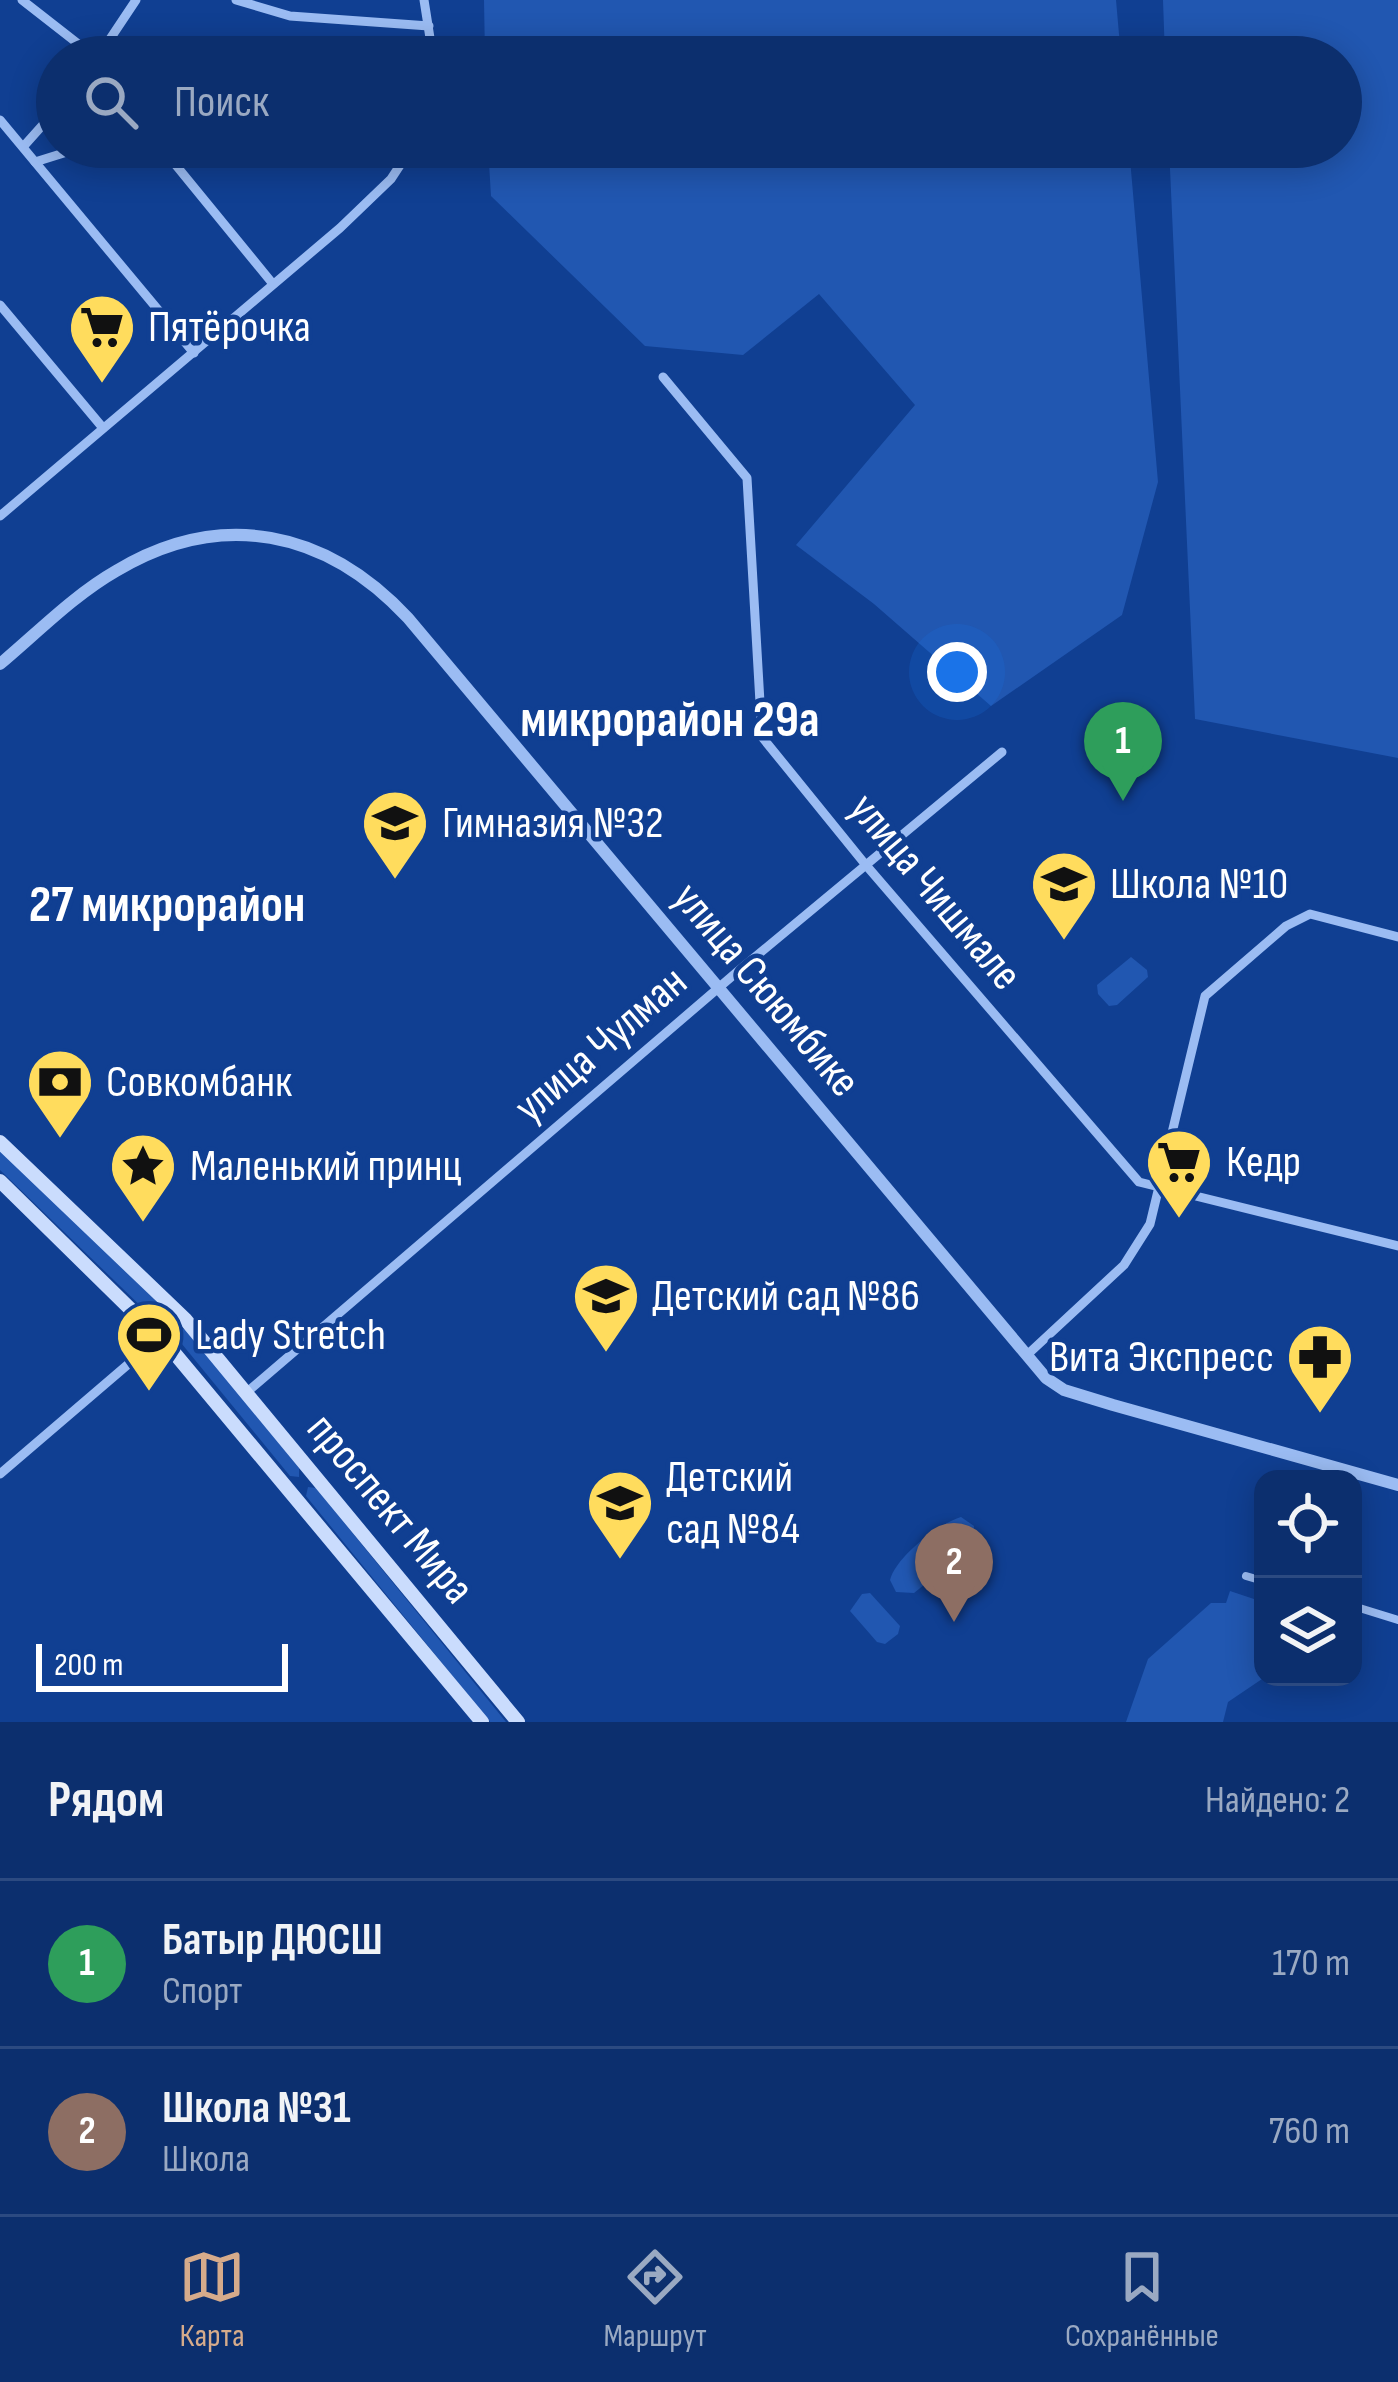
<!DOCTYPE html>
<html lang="ru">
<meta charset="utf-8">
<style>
body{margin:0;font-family:"Sofia Sans Condensed",sans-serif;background:#153773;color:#f1f3f6}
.controls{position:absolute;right:36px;bottom:36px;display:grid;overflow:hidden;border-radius:24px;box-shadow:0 6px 30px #0003}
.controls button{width:108px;height:108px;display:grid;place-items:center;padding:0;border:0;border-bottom:3px solid #2c4a81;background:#0c2f6e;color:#f1f3f6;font:60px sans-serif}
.scale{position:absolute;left:36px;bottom:30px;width:252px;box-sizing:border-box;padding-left:12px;border:6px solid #fff;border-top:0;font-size:33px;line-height:42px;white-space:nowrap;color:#fff;-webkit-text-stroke:9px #103f92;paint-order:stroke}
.you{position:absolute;left:957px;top:672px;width:42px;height:42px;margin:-30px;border:9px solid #fff;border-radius:50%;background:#1a73e8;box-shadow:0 0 0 18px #1a73e833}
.badge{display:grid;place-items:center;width:78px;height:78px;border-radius:50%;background:#d6ab8b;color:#fff;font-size:39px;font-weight:700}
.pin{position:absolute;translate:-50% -99px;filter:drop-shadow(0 3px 6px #0008)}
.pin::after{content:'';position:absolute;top:63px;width:42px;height:36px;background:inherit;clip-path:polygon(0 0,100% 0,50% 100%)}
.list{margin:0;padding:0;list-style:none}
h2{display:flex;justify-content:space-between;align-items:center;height:156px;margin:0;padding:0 48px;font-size:51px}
h2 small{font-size:39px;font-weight:400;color:#9aa9c2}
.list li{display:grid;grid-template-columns:78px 1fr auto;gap:36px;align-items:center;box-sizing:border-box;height:168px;padding:0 48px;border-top:3px solid #2c4a81}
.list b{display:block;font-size:45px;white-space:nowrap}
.list p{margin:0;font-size:39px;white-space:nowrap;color:#9aa9c2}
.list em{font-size:39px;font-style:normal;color:#9aa9c2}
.icon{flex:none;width:66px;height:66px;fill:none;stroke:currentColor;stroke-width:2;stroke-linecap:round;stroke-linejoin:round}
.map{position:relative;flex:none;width:1398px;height:1722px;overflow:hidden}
.search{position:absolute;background:#0c2f6e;box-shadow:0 6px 30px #0003;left:36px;right:36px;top:36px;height:132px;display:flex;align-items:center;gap:30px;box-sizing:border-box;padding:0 42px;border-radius:66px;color:#9aa9c2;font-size:45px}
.sheet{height:492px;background:#0c2f6e}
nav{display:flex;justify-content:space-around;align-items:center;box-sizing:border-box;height:168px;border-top:3px solid #2c4a81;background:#0c2f6e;font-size:33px;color:#9aa9c2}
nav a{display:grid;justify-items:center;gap:6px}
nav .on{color:#d6ab8b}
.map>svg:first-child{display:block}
</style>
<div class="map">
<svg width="1398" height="1722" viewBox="0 0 1398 1722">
<rect width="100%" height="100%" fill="#103f92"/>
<g fill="#2157b1">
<path d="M484,0h632l5,57h-636z"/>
<path d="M1163,0h235v758l-203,-39 -26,-572h172v-90h-176z"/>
<path d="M488,147h641l29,335 -36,133 -131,91 -117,-102 -78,-59 119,-140 -96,-111 -76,61 -98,-9 -154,-150z"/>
<path d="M1131,957l16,13 1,7 -31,28 -8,1 -11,-12 -1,-9z"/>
<path d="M0,1145l159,159 1,10h-11l-149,-144z"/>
<path d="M180,1328l7,2 112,138v9l-9,-1 -113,-138z"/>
<path d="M308,1487l8,1 190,234h-16l-184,-226z"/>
<path d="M961,1517l13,9 -1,19 -59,48 -18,-1 -6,-12c5,-22 49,-57 71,-63z"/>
<path d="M1230,1591l33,11 2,75 -37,25 -5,20h-97l22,-63 63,-56h15z"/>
<path d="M870,1593l30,33 -2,8 -13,10 -8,-2 -27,-31 12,-17z"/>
</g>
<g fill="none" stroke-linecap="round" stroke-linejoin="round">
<g stroke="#9bbcf3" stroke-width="8">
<path d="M1246,1576l17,5"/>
<path d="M1353,1606l45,14"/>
</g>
<g stroke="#9bbcf3" stroke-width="9">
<path d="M22,0l73,57"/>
<path d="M236,0l54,16 139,10"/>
<path d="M424,0l9,57"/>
<path d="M98,57l38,-57"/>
<path d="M0,120l194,233"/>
<path d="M23,147l34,-38"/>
<path d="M161,147l112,137"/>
<path d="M388,147l17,12"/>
<path d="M35,162l48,-15"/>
<path d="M0,305l103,123"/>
<path d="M663,377l84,101 15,259 103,127 274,318 259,64"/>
<path d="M0,516l340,-288 51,-49 21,-32"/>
<path d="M1027,1355l97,-90 26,-41 55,-228 81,-70 24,-12 88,23"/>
<path d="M246,1393l491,-421 265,-220"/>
<path d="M0,1474l160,-137"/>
</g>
<path stroke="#9bbcf3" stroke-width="12" d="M0,664c37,-31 74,-69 116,-93 105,-63 210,-41 292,47l638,760 18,12 49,15 285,80"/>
<g stroke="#cadcfd" stroke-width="14">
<path d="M0,1142l185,177 333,403"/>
<path d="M0,1181l171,168 311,373"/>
</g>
</g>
<defs>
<g id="supermarket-pin" transform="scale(3.45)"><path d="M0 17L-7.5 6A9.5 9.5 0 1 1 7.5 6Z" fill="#ffdc5d" stroke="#103f92"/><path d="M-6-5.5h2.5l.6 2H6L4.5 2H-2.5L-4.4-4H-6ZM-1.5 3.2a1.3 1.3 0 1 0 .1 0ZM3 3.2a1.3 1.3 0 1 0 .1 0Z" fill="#111"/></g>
<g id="school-pin" transform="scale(3.45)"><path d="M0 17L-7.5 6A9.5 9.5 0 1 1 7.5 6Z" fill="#ffdc5d" stroke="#103f92"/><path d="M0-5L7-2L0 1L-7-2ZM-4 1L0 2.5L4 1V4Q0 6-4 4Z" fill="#111"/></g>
<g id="bank-pin" transform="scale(3.45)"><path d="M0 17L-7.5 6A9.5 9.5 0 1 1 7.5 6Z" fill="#ffdc5d" stroke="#103f92"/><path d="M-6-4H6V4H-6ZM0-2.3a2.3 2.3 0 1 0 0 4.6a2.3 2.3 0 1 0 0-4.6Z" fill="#111"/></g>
<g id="sight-pin" transform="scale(3.45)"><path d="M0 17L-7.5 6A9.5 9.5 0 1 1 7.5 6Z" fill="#ffdc5d" stroke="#103f92"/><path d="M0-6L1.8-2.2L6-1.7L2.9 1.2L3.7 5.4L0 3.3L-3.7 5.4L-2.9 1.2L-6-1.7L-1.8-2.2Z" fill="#111"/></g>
<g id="stadium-pin" transform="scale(3.45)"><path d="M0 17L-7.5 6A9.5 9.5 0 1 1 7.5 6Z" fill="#ffdc5d" stroke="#103f92"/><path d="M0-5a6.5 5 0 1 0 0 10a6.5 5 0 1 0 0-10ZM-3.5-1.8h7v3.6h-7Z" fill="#111"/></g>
<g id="pharmacy-pin" transform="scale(3.45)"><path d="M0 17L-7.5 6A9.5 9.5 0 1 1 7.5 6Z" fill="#ffdc5d" stroke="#103f92"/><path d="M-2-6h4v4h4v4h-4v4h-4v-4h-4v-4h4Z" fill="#111"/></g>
</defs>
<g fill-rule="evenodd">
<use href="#supermarket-pin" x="102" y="327"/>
<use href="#school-pin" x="395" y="823"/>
<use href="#school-pin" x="1064" y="884"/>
<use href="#bank-pin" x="60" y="1082"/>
<use href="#supermarket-pin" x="1179" y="1162"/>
<use href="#sight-pin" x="143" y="1166"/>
<use href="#school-pin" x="606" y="1296"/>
<use href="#stadium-pin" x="149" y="1335"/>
<use href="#pharmacy-pin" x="1320" y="1357"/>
<use href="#school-pin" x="620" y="1503"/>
</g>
<g text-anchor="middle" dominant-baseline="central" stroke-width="9" stroke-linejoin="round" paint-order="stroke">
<g font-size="45" fill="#fff" stroke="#103f92" text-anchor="start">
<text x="148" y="327">Пятёрочка</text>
<text x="442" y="823">Гимназия №32</text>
<text x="1110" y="884">Школа №10</text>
<text x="106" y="1082">Совкомбанк</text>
<text x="1226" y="1162">Кедр</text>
<text x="190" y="1166">Маленький принц</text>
<text x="652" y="1296">Детский сад №86</text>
<text x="195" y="1335">Lady Stretch</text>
<text x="1274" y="1357" text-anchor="end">Вита Экспресс</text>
<text x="666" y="1477">Детский<tspan x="666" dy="52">сад №84</tspan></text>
</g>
<g font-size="45" fill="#fff" stroke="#103f92">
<text transform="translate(935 892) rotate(50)">улица Чишмале</text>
<text transform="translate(766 990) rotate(50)">улица Сююмбике</text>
<text transform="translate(601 1045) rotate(-41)">улица Чулман</text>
<text transform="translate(390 1509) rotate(50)">проспект Мира</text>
</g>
<g font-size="51" font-weight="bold" fill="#fff" stroke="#103f92">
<text x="670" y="720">микрорайон 29а</text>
<text x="167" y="905">27 микрорайон</text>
</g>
</g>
</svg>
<div class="controls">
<button><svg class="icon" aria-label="locate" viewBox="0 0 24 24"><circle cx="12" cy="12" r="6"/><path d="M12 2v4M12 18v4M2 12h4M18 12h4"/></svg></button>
<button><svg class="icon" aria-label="layers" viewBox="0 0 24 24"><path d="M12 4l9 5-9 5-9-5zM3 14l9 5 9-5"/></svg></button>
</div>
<div class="scale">200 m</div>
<div class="you"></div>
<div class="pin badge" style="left:1123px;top:801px;background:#2e9e5b">1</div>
<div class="pin badge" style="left:954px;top:1622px;background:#8d6e63">2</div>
<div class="search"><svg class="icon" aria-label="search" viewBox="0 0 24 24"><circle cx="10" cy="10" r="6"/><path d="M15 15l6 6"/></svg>Поиск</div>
</div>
<section class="sheet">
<h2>Рядом<small>Найдено: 2</small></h2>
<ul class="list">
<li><span class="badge" style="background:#2e9e5b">1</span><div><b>Батыр ДЮСШ</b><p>Спорт</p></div><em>170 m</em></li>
<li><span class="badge" style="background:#8d6e63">2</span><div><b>Школа №31</b><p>Школа</p></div><em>760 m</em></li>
</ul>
</section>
<nav>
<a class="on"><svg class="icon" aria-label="map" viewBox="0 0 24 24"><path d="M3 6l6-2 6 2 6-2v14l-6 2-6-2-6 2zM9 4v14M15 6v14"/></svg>Карта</a>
<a><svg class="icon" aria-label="directions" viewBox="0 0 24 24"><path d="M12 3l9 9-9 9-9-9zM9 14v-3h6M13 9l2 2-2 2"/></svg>Маршрут</a>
<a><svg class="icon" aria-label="saved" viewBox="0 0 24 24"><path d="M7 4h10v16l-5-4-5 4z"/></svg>Сохранённые</a>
</nav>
